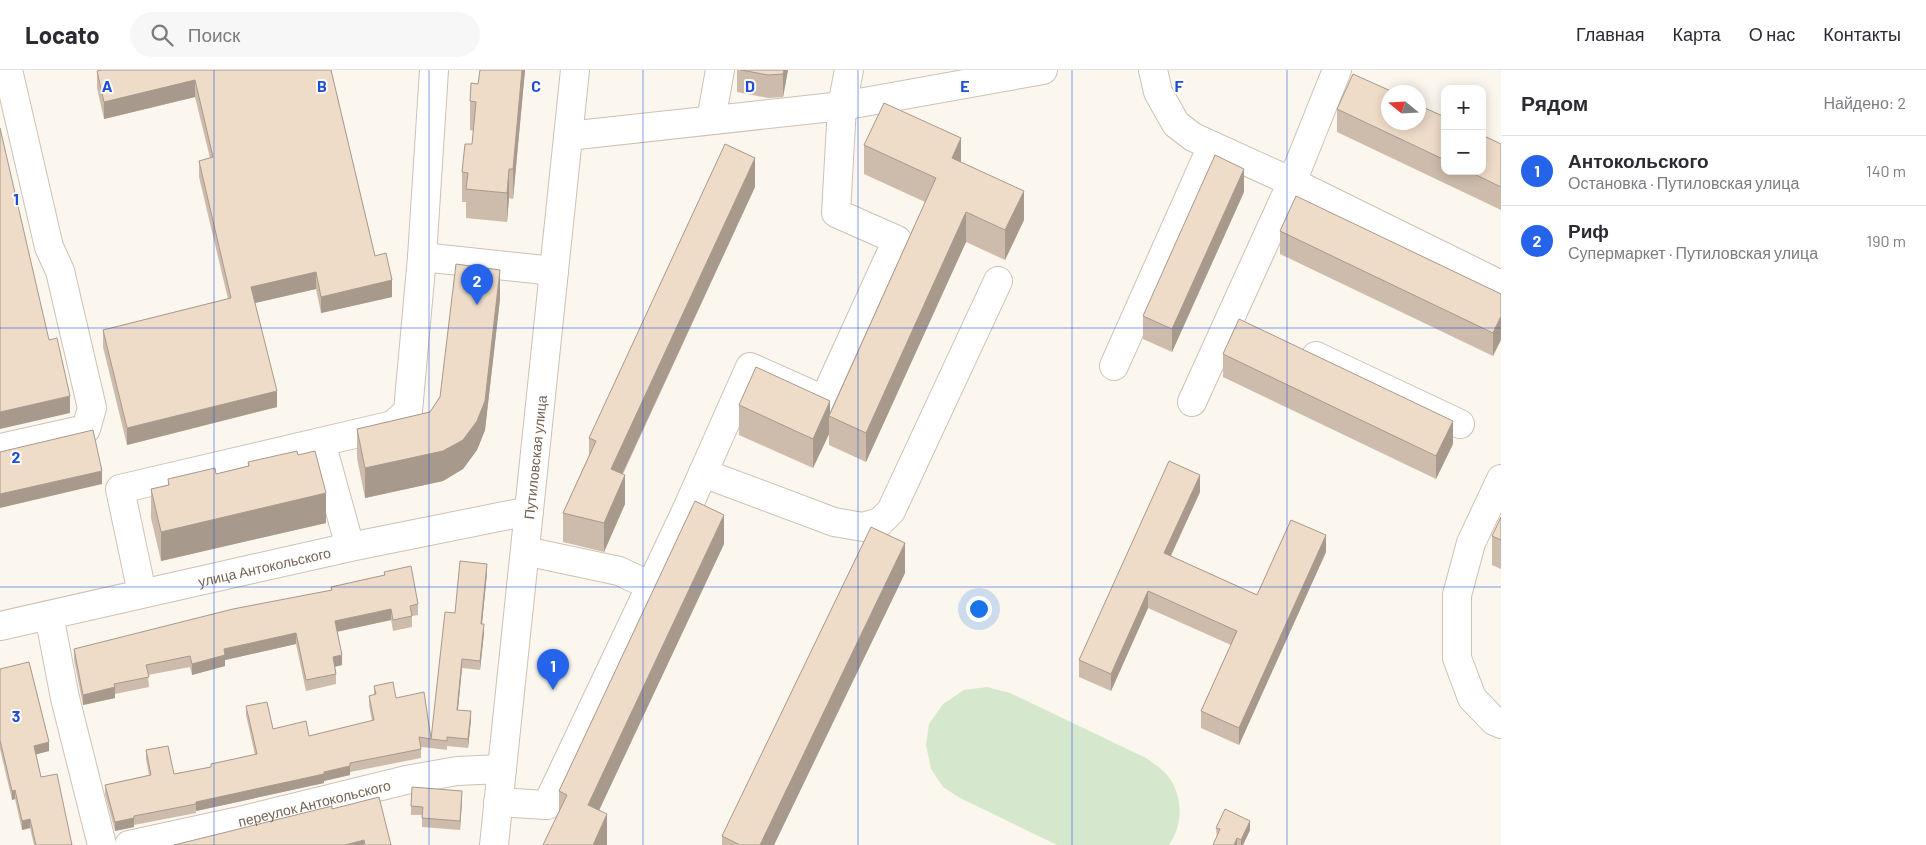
<!DOCTYPE html>
<html lang="ru">
<meta charset="utf-8">
<style>
body{margin:0;font-family:Barlow,sans-serif;background:#f7f7f7;color:#2b2b33}
.controls{position:absolute;right:15px;top:15px;display:grid;overflow:hidden;border-radius:10px;box-shadow:0 2px 12px #0003}
.controls button{width:45px;height:45px;display:grid;place-items:center;padding:0;border:0;border-bottom:1px solid #e1e1e2;background:#fff;color:#2b2b33;font:25px sans-serif}
.compass{position:absolute;left:1381px;top:15px;width:45px;height:45px;border-radius:50%;background:#fff;box-shadow:0 2px 12px #0003;rotate:288deg}
.you{position:absolute;left:978px;top:538px;width:18px;height:18px;margin:-12px;border:4px solid #fff;border-radius:50%;background:#1a73e8;box-shadow:0 0 0 8px #1a73e833}
.badge{display:grid;place-items:center;width:32px;height:32px;border-radius:50%;background:#2563eb;color:#fff;font-size:16px;font-weight:700}
.pin{position:absolute;translate:-50% -41px;filter:drop-shadow(0 1px 2px #0008)}
.pin::after{content:'';position:absolute;top:26px;width:18px;height:15px;background:inherit;clip-path:polygon(0 0,100% 0,50% 100%)}
.list{margin:0;padding:0;list-style:none}
h2{display:flex;justify-content:space-between;align-items:center;height:65px;margin:0;padding:0 20px;font-size:21px}
h2 small{font-size:16px;font-weight:400;color:#7c7c81}
.list li{display:grid;grid-template-columns:32px 1fr auto;gap:15px;align-items:center;box-sizing:border-box;height:70px;padding:0 20px;border-top:1px solid #e1e1e2}
.list b{display:block;font-size:19px;white-space:nowrap}
.list p{margin:0;font-size:16px;white-space:nowrap;color:#7c7c81}
.list em{font-size:16px;font-style:normal;color:#7c7c81}
.icon{flex:none;width:28px;height:28px;fill:none;stroke:currentColor;stroke-width:2;stroke-linecap:round;stroke-linejoin:round}
.map{position:relative;flex:none;width:1501px;height:775px;overflow:hidden}
header{display:flex;align-items:center;gap:30px;box-sizing:border-box;height:70px;padding:0 25px;background:#fff;border-bottom:1px solid #e1e1e2}
header strong{font-size:24px}
nav{display:flex;gap:28px;margin-inline-start:auto;font-size:18px}
.search{width:350px;height:45px;background:#f7f7f7;display:flex;align-items:center;gap:12px;box-sizing:border-box;padding:0 18px;border-radius:28px;color:#7c7c81;font-size:19px}
main{display:flex}
aside{flex:1;background:#fff}
.map>svg:first-child{display:block}
</style>
<header>
<strong>Locato</strong>
<div class="search"><svg class="icon" aria-label="search" viewBox="0 0 24 24"><circle cx="10" cy="10" r="6"/><path d="M15 15l6 6"/></svg>Поиск</div>
<nav><a>Главная</a><a>Карта</a><a>О нас</a><a>Контакты</a></nav>
</header>
<main>
<div class="map">
<svg width="1501" height="775" viewBox="0 0 1501 775">
<rect width="100%" height="100%" fill="#fbf7ee"/>
<path fill="#d5e8cd" d="M987,617l23,6 136,65c5,4 11,7 16,12 21,18 23,53 7,75h-112l-97,-47 -17,-11 -12,-18 -5,-24 3,-21 14,-20 21,-14z"/>
<g fill="none" stroke-linecap="round" stroke-linejoin="round">
<g stroke="#cdc1b4" stroke-width="30">
<g id="minor">
<path d="M1153,0l5,22 18,32 17,13 99,45 209,103"/>
<path d="M711,50l9,-50"/>
<path d="M568,66l274,-30 201,-36"/>
<path d="M422,187l132,14"/>
<path d="M1316,286l144,68"/>
<path d="M1114,296l98,-220"/>
<path d="M1192,332l100,-220 45,-112"/>
<path d="M321,372l29,105"/>
<path d="M0,378l86,-19 6,-21 -32,-137 -11,-24 -41,-177"/>
<path d="M703,403l131,49 29,5 17,-5 11,-11 107,-230"/>
<path d="M1501,409l-30,64 -14,52v63l15,40 22,23 7,3"/>
<path d="M525,481l94,20 32,15"/>
<path d="M142,523l-22,-104 273,-64 15,-14 14,-154 12,-187"/>
<path d="M49,545l16,83 37,147"/>
<path id="s1" d="M0,556l350,-79 179,-36"/>
<path d="M498,732l49,3 140,-296 63,-142 74,33 73,-160 -61,-27 6,-107 7,-36"/>
<path id="s2" d="M129,775l106,-23 171,-42 51,-9 45,-2"/>
<path id="s3" d="M494,775l81,-775"/>
</g>
</g>
<use href="#minor" stroke="#fff" stroke-width="28"/>
</g>
<g fill="#cdbcac">
<path d="M331,0l44,186 17,41 -71,16 -5,-24 -61,14 22,104 -150,38 -24,-98v-17l125,-31 -29,-122v-16l11,-3 -15,-61 -91,22 -7,-31v-17z"/>
<path d="M480,0h45l-12,129 -4,-1 -2,24 -41,-4v-16h-4v-30l10,-28 2,-13 -4,-1v-29l8,-17z"/>
<path d="M737,0h51l-5,27 -15,1 -31,-6z"/>
<path d="M1337,39l108,8v54h37l19,-27v66l-164,-78z"/>
<path d="M864,75l97,17 63,58 -19,40 -39,-18 -100,220 -37,-17v-11l-16,34 -74,-33v-30l91,7 95,-210 -61,-28z"/>
<path d="M755,117l-132,287 2,30 -21,48 -41,-10v-29l26,-58v-17z"/>
<path d="M1244,122l-72,160 -29,-13v-23z"/>
<path d="M1280,161l221,63 -8,62 -213,-102z"/>
<path d="M500,229l-15,131 -8,20 -14,19 -20,12 -78,17 -8,-40v-29l73,-17z"/>
<path d="M1223,284l230,90 -17,35 -213,-102z"/>
<path d="M298,385l28,68 -165,38 -10,-43v-29l17,-4v-6l48,-5 32,-8v-4z"/>
<path d="M1200,422l-29,64 86,39 69,-43 -87,193 -38,-17v-17l30,-66 -83,-37 -37,83 -32,-14v-17z"/>
<path d="M1501,447v52l-9,-4v-29z"/>
<path d="M724,474l-125,266 8,33 -48,-32v-20z"/>
<path d="M384,502l34,32v11l-6,1v11l-19,4 -2,-11 -54,12 5,33 -7,2 1,7v10l-30,7 -10,-47 -71,16v6l-33,9 -2,-8 -42,8 1,12 -34,7v4l-32,7 -9,-45v-11l257,-59v-3l53,-12z"/>
<path d="M487,503l-5,51 2,9 -4,37 -18,-2 -4,42 13,10 -3,28 -21,-2v4l-16,-2v-9l24,-126z"/>
<path d="M905,503l-131,272h-52v-9z"/>
<path d="M0,599l49,82 -13,3 5,23 31,68h-38l-4,-17 -8,2 -7,-31 -3,1 -12,-51z"/>
<path d="M374,616l22,12 35,41v9l-10,-1v11l-71,14v3l-26,6v2l-128,28v2l-62,12v2l-19,4 -10,-37v-9l44,-10 -3,-16v-9l28,24 37,-7v-3l44,-9 -9,-40v-9l27,23 36,7 63,-15 -3,-16v-9l5,-1z"/>
<path d="M462,730l-2,30 -38,-3v-12h-11v-9z"/>
<path d="M1216,758l34,2 -7,15h-30l4,-8z"/>
</g>
<g fill="#a7998c">
<path d="M522,0h3l-12,129v-30z"/>
<path d="M784,0h4l-5,27v-23z"/>
<path d="M195,10v17l-91,22v-17z"/>
<path d="M961,68v29l-9,-9z"/>
<path d="M755,88v29l-144,311v-29z"/>
<path d="M509,99v29l-2,24v-29z"/>
<path d="M1244,99v23l-72,160v-23z"/>
<path d="M1024,121v29l-19,40v-30z"/>
<path d="M966,142v30l-100,220v-29z"/>
<path d="M500,200v29l-15,131 -8,20 -14,19 -20,12 -78,17v-30l120,-67z"/>
<path d="M316,202v17l-65,15v-17z"/>
<path d="M392,210v17l-71,16v-16z"/>
<path d="M1501,246v24l-8,16v-23z"/>
<path d="M277,321v16l-150,38v-17z"/>
<path d="M70,326v17l-70,16v-17z"/>
<path d="M830,331v16l-1,-1v18l-16,34v-29z"/>
<path d="M1453,351v23l-17,35v-23z"/>
<path d="M102,401v13l-102,24v-14z"/>
<path d="M625,405v29l-21,48v-29z"/>
<path d="M1200,405v17l-36,78v-17z"/>
<path d="M326,423v30l-165,38v-29z"/>
<path d="M724,445v29l-136,290v-29z"/>
<path d="M1326,465v17l-87,193v-17z"/>
<path d="M905,473v30l-131,272h-14z"/>
<path d="M487,494v9l-6,60v-9z"/>
<path d="M1148,521v17l-37,83v-17z"/>
<path d="M391,539v11l-56,12v-11z"/>
<path d="M484,554v9l-4,37v-9z"/>
<path d="M296,563v11l-71,16v6l-33,9v-11l32,-15z"/>
<path d="M342,585v10l-9,2v-10z"/>
<path d="M462,589v9l-5,51v-9z"/>
<path d="M115,617v11l-32,7v-10z"/>
<path d="M471,641v9l-3,28v-9z"/>
<path d="M49,672v9l-15,4v-9z"/>
<path d="M350,696v9l-26,6v2l-128,28v-9z"/>
<path d="M15,720v9l-3,1v-9z"/>
<path d="M462,721v9l-2,30v-9z"/>
<path d="M607,744v31h-14z"/>
<path d="M134,748v9l-19,4v-9z"/>
<path d="M30,749v9l-8,2v-9z"/>
<path d="M1250,751v9l-7,15h-2v-5z"/>
<path d="M1237,768v7h-3z"/>
<path d="M364,770v5h-19z"/>
</g>
<g fill="#eedbc8" stroke="#a7998c">
<path d="M102,0h229l44,186 11,-3 6,27 -71,17 -5,-25 -65,15 26,104 -150,37 -24,-98 128,-32 -32,-137 14,-4 -18,-77 -91,22 -7,-31z"/>
<path d="M480,0h42l-9,99h-4l-2,24 -41,-4 2,-16 -6,-1 3,-28h7l4,-42 -6,-1 1,-18 7,1z"/>
<path d="M741,0h43l-1,4 -15,1z"/>
<path d="M1353,4l40,18h-5v30h30v-17l27,12v43l-108,-51z"/>
<path d="M884,33l77,35 -9,20 72,33 -19,39 -39,-18 -100,221 -37,-17 107,-238 -72,-33z"/>
<path d="M0,58l49,212 8,-2 13,58 -70,16z"/>
<path d="M1482,65l19,9v43l-33,-16h14z"/>
<path d="M725,74l30,14 -144,311 14,6 -21,48 -41,-10 33,-72 -7,-3z"/>
<path d="M1215,85l29,14 -72,160 -29,-13z"/>
<path d="M1296,126l205,98v22l-8,17 -213,-102z"/>
<path d="M456,194l44,6 -15,131 -8,20 -14,19 -20,11 -78,17 -8,-39 73,-17 10,-15z"/>
<path d="M1239,249l214,102 -17,35 -213,-102z"/>
<path d="M756,297l74,34 -17,38 -74,-34z"/>
<path d="M93,360l9,41 -102,23v-42z"/>
<path d="M297,381l1,4 17,-4 11,42 -165,39 -10,-43 18,-4 -1,-6 47,-11 1,6 33,-8 -1,-4z"/>
<path d="M1169,391l31,14 -36,78 93,42 34,-75 35,15 -87,193 -38,-17 36,-80 -89,-40 -37,83 -32,-14z"/>
<path d="M695,431l29,14 -136,290 19,9 -14,31h-50l24,-50 -8,-4z"/>
<path d="M1501,447v23l-9,-4z"/>
<path d="M871,457l34,16 -145,302h-20l-18,-9z"/>
<path d="M460,491l27,3 -6,60h3l-4,37 -18,-2 -5,51 14,1 -3,28 -21,-2v4l-16,-2 14,-127 10,1z"/>
<path d="M411,496l7,38 -8,2 2,10 -19,4 -2,-11 -56,12 7,34 -9,2 3,17 -30,6 -10,-47 -72,16 1,6 -33,9 -2,-8 -44,9 3,12 -35,7 1,3 -32,8 -9,-46 159,-40 99,-19 -1,-3 54,-12 -1,-3z"/>
<path d="M29,592l20,80 -15,4 7,31 16,-3 15,71h-36l-6,-26 -8,2 -7,-31 -3,1 -12,-51v-71z"/>
<path d="M393,612l3,16 28,-6 7,47 -12,-2 2,12 -71,14v3l-26,6v2l-128,28v2l-62,12v2l-19,4 -10,-37 46,-10 -5,-25 22,-4 6,28 37,-7v-3l46,-10 -11,-48 21,-4 6,27 33,-8 3,15 65,-16 -5,-24 7,-2 -2,-8z"/>
<path d="M412,717l50,4 -2,30 -38,-3 1,-11 -12,-1z"/>
<path d="M379,727l12,48h-26l-1,-5 -19,5h-171l158,-39v3z"/>
<path d="M1225,739l25,12 -9,19 -4,-2 -3,7h-21l7,-16 -4,-1z"/>
</g>
<path fill="none" stroke="#1d4ed8" stroke-width="1" stroke-opacity="0.55" d="M214,0v775M429,0v775M643,0v775M858,0v775M1072,0v775M1287,0v775M0,258h1501M0,517h1501"/>
<g text-anchor="middle" dominant-baseline="central" stroke-width="4" stroke-linejoin="round" paint-order="stroke">
<g font-size="14" fill="#756252" stroke="#fefbf4">
<text stroke="none"><textPath href="#s3" startOffset="390">Путиловская улица</textPath></text>
<text stroke="none"><textPath href="#s1" startOffset="271">улица Антокольского</textPath></text>
<text stroke="none"><textPath href="#s2" startOffset="190">переулок Антокольского</textPath></text>
</g>
</g>
<g font-size="16" text-anchor="middle" font-weight="bold" fill="#1d4ed8" stroke="#fefbf4" stroke-width="4" stroke-linejoin="round" paint-order="stroke">
<text x="107" y="22">A</text>
<text x="322" y="22">B</text>
<text x="536" y="22">C</text>
<text x="750" y="22">D</text>
<text x="965" y="22">E</text>
<text x="1179" y="22">F</text>
<text x="16" y="135">1</text>
<text x="16" y="393">2</text>
<text x="16" y="652">3</text>
</g>
</svg>
<div class="controls">
<button>+</button>
<button>−</button>
</div>
<svg class="compass" viewBox="-18 -18 36 36"><path d="M0-13l5 13h-10z" fill="#e53935"/><path d="M0 13l5-13h-10z" fill="#7c7c81"/></svg>
<div class="you"></div>
<div class="pin badge" style="left:553px;top:620px">1</div>
<div class="pin badge" style="left:477px;top:235px">2</div>
</div>
<aside>
<h2>Рядом<small>Найдено: 2</small></h2>
<ul class="list">
<li><span class="badge">1</span><div><b>Антокольского</b><p>Остановка · Путиловская улица</p></div><em>140 m</em></li>
<li><span class="badge">2</span><div><b>Риф</b><p>Супермаркет · Путиловская улица</p></div><em>190 m</em></li>
</ul>
</aside>
</main>
